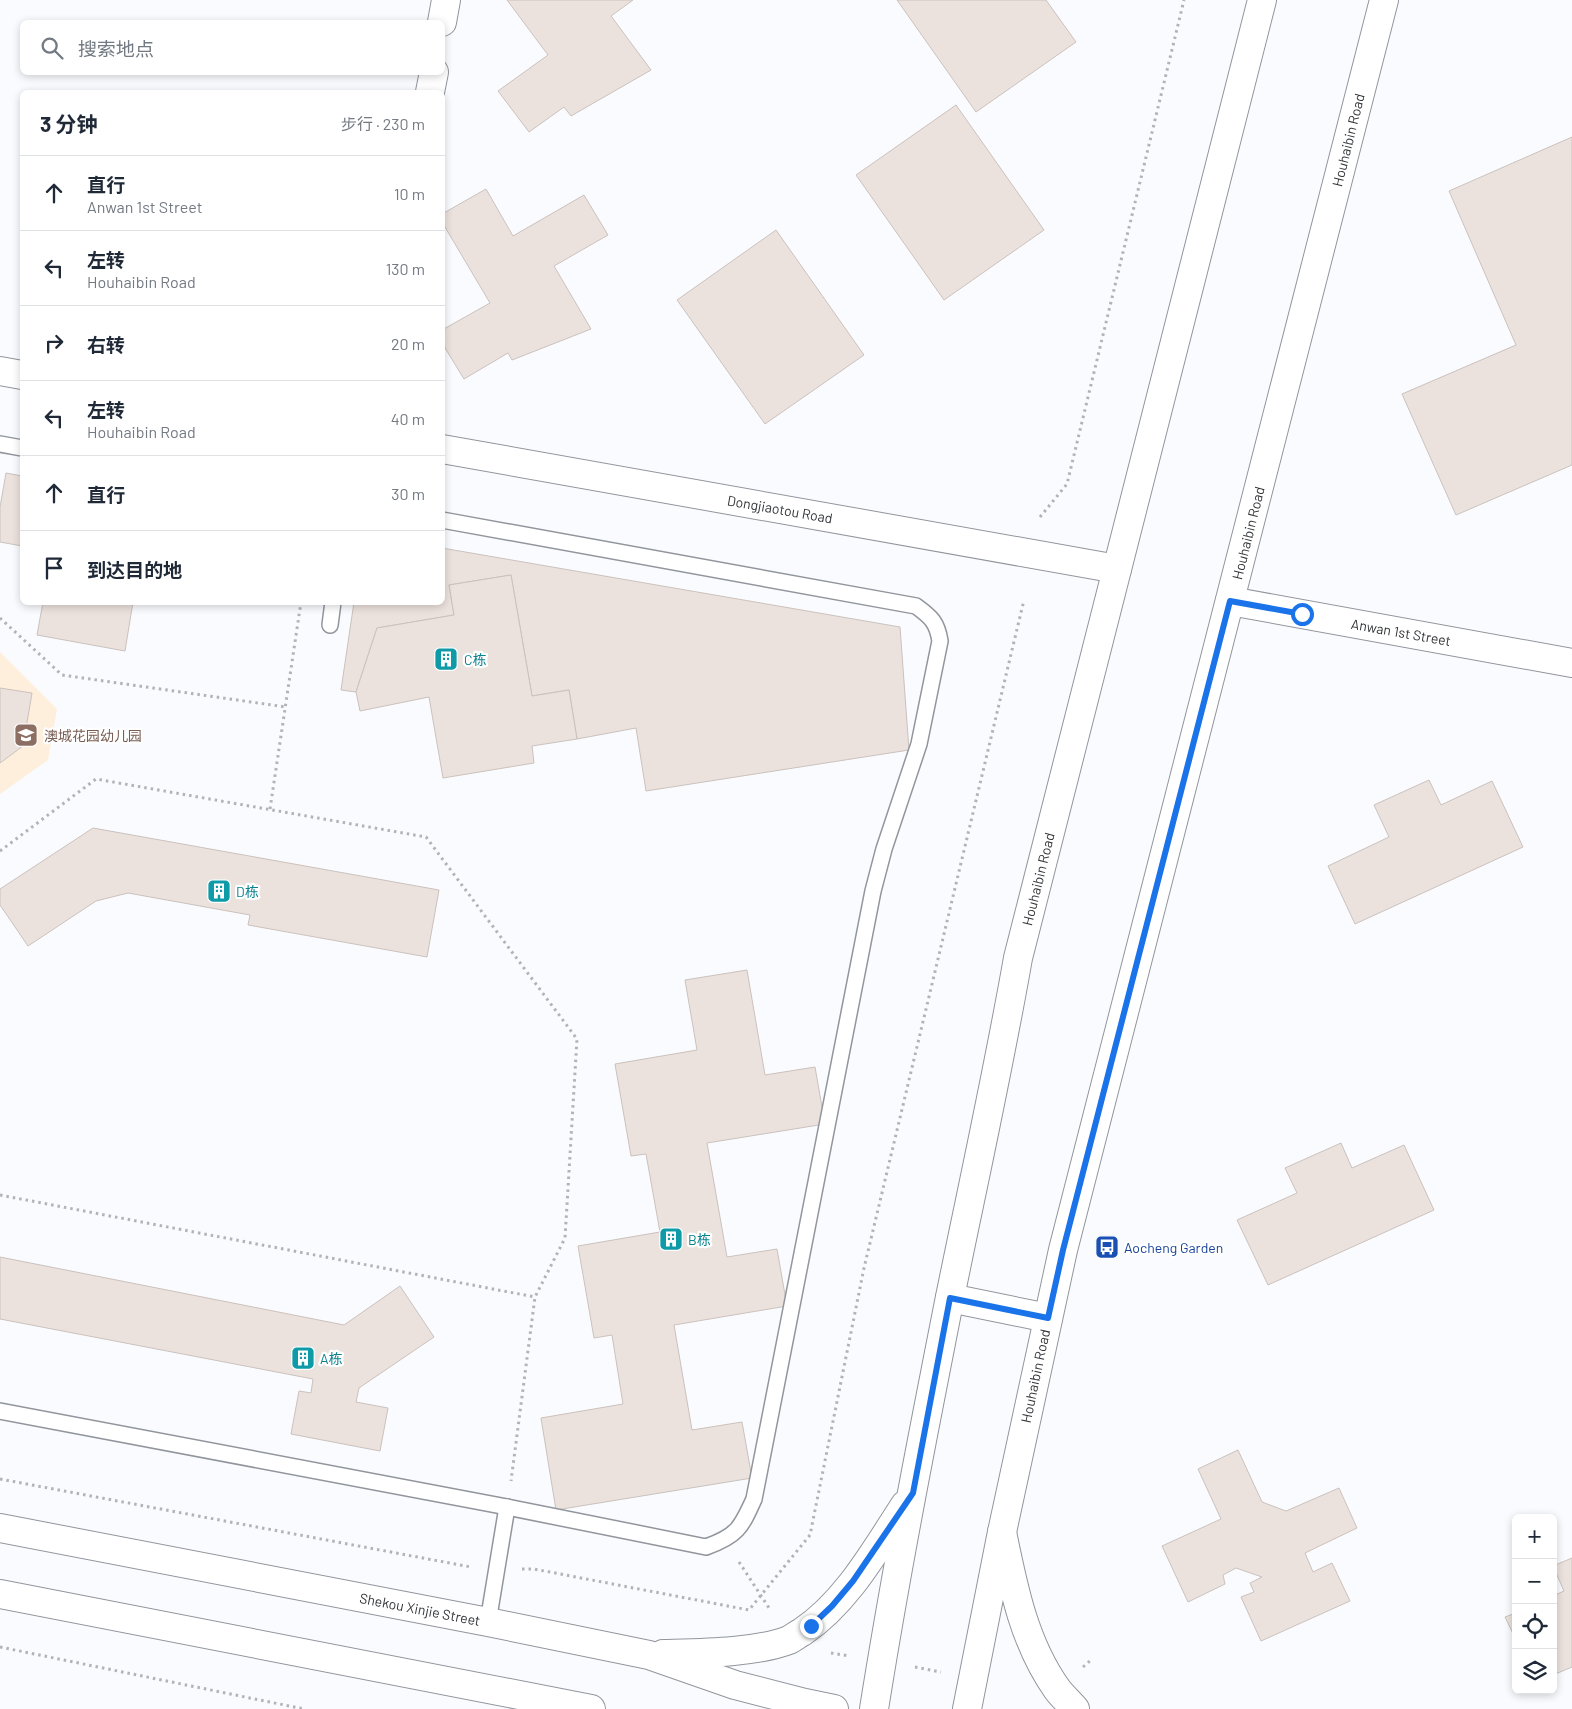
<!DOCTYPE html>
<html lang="zh">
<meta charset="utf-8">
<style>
body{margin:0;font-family:Barlow,"Noto Sans SC",sans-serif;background:#f6f6f7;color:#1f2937}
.controls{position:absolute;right:15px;bottom:15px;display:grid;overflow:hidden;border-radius:8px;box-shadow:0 2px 8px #0003}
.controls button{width:45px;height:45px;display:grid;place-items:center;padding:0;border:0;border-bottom:1px solid #e0e1e3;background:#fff;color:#1f2937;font:25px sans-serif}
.stop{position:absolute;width:15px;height:15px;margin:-11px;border:4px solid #1a73e8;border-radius:50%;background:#fff}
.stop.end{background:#1a73e8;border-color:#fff;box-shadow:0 1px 5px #0008}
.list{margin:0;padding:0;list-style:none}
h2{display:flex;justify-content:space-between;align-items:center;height:65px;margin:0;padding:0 20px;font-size:21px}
h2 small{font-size:16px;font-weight:400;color:#747a83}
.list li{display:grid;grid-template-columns:32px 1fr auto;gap:15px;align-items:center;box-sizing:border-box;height:75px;padding:0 20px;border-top:1px solid #e0e1e3}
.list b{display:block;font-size:19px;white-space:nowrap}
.list p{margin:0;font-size:16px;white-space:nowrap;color:#747a83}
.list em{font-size:16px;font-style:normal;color:#747a83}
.icon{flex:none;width:28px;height:28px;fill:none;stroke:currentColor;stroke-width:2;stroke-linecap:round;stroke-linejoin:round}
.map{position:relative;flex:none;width:1572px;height:1709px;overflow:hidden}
.search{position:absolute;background:#fff;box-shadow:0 2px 8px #0003;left:20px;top:20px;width:425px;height:55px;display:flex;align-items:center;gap:12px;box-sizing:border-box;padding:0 18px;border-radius:8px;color:#747a83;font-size:19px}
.panel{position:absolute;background:#fff;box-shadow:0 2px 8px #0003;left:20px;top:90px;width:425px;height:515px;border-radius:8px}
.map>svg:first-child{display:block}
</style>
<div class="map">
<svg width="1572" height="1709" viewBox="0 0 1572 1709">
<rect width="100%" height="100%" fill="#f9fbfe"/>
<path fill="#fdefdb" d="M0,652l57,57 -9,51 -48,34z"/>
<g fill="#ece2dd" stroke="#cbc1bd">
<path d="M507,0h126l-22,16 40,54 -80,46 -7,-9 -35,25 -31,-41 50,-36z"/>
<path d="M897,0h149l30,42 -100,70z"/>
<path d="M956,105l88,125 -100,70 -88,-125z"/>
<path d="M1572,137v328l-116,50 -54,-121 114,-49 -67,-154z"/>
<path d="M486,189l27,47 71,-41 24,40 -54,31 37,63 -79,31 -4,-7 -44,26 -22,-36v-13l48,-27 -48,-81v-8z"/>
<path d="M776,230l88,125 -99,69 -88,-124z"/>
<path d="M6,473l16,3v70l-22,-4v-35z"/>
<path d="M442,548l458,79 9,123 -263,41 -10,-63 -59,11 -8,-49 -37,6 -21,-121 -62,10 5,30 -77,13 -21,64 -15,-2 13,-88h88z"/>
<path d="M511,575l21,121 37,-6 8,49 -45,7 2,17 -91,15 -14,-81 -69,14 -4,-19 21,-64 77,-13 -5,-30z"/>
<path d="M43,602h90l-8,49 -88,-16z"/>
<path d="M0,688l32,5 -9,53 -23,17z"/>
<path d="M1429,780l12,25 51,-24 31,66 -168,77 -27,-58 61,-29 -15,-32z"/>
<path d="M93,828l346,62 -12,67 -179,-32 2,-10 -122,-22 -32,8 -68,45 -28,-41v-16z"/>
<path d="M747,970l18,105 50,-8 10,57 -118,19 20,114 50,-8 10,57 -113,19 18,105 50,-8 10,56 -196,32 -15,-92 82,-14 -11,-69 -18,3 -16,-92 82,-14 -14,-78 -15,2 -16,-92 82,-14 -12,-70z"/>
<path d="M1341,1143l11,25 52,-23 30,65 -166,75 -31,-65 60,-27 -12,-25z"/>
<path d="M0,1257l344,68 56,-39 34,51 -75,51 -3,14 32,6 -8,43 -89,-17 8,-43 12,2 2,-14 -313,-60z"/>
<path d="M1238,1450l24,52 24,9 53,-23 18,40 -52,25 8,19 19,-9 18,38 -89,40 -20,-44 13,-5 -4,-9 12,-6 -26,-9 -13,7 2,9 -37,18 -26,-56 59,-27 -23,-50z"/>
<path d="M1572,1558v109l-19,8v-79l11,-5 -11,-25z"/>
<path d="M1516,1613v27l-11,-23z"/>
</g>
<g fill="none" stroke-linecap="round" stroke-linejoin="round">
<g stroke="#91969d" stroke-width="18">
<g id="lane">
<path d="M0,444l22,4"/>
<path d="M330,625l3,-23"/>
<path d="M0,1411l507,96 199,40c31,-11 35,-19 48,-48l119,-608 11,-42 35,-105 21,-103c-3,-19 -9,-24 -24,-35l-474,-86"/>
<path d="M488,1622l19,-115"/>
</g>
</g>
<g stroke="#91969d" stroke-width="30">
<g id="street">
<path d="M442,22l4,-22"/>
<path d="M430,92l4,-20"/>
<path d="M1230,601l342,62"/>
</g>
</g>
<g stroke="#91969d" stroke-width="30">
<g id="secondary">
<path d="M0,371l22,4"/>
<path d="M442,449l675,120"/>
<path d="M950,1298l98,20"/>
<path d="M0,1528l488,94 161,33 86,30 70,18 29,6"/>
<path d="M0,1594l591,115"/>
<path d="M663,1654c37,-1 92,-1 126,-14 4,-2 9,-6 13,-8 45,-30 74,-83 103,-127"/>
<path d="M874,1709c22,-138 49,-275 76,-412 23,-113 48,-225 68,-339l244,-958"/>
<path d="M967,1709l35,-177 61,-282 321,-1250"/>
</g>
</g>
<g stroke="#91969d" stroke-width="30">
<path id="primary" d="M1002,1532c11,54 22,111 55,157 5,7 12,13 18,20"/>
</g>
<g stroke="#b1b3b6" stroke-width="3" stroke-dasharray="2.5 4" stroke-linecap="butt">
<path d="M1040,517l27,-33 117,-484"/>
<path d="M0,618l62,57 224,32"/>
<path d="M270,809l31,-207"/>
<path d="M0,851l96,-72 330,58 151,202 -12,199 -30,59 -24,184"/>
<path d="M0,1195l535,102"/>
<path d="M0,1479l471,88"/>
<path d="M739,1562l32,49"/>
<path d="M522,1569h12l215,41 61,-75 54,-267 160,-668"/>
<path d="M0,1647l304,62"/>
<path d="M831,1653l19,3"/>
<path d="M915,1667l26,5"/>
<path d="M1083,1667l9,-8"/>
</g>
<use href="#lane" stroke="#fff" stroke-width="15"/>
<use href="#street" stroke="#fff" stroke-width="28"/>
<use href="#secondary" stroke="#fff" stroke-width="28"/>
<use href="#primary" stroke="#fff" stroke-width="28"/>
</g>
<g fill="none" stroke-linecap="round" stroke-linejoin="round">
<path stroke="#1a73e8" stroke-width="6" d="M811,1626l21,-20 21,-25 60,-88 37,-195 98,20 15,-68 167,-649 72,13"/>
</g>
<defs>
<g id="building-square" transform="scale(1.25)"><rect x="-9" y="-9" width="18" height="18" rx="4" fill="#0f9aa8" stroke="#fff"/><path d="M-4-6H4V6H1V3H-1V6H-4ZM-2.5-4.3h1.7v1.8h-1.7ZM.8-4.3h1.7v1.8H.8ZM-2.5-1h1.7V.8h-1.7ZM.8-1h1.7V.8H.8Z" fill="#fff"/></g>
<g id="school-square" transform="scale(1.25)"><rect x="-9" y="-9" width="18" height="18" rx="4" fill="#8d6e63" stroke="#fff"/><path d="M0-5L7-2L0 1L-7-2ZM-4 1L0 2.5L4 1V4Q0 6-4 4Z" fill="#fff"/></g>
<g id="bus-square" transform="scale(1.25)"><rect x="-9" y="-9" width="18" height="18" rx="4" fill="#1a4fb4" stroke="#fff"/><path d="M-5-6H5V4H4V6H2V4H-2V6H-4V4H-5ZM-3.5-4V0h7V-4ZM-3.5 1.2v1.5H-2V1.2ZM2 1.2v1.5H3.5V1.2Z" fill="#fff"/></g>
</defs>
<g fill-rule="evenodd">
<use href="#building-square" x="446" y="659"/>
<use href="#school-square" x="26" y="735"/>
<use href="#building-square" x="219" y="891"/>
<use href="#building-square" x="671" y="1239"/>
<use href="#bus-square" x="1107" y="1247"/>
<use href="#building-square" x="303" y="1358"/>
</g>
<g text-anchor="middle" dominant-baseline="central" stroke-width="4.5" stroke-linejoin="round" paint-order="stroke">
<g font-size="14" fill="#333538" stroke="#fff">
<text transform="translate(1348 140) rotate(-76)">Houhaibin Road</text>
<text transform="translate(780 509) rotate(10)">Dongjiaotou Road</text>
<text transform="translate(1248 533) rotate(-76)">Houhaibin Road</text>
<text transform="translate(1401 632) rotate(10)">Anwan 1st Street</text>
<text transform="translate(1038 879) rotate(-76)">Houhaibin Road</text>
<text transform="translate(1035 1376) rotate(-78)">Houhaibin Road</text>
<text transform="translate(420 1609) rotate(11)">Shekou Xinjie Street</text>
</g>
<g font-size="14" fill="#0d838f" stroke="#fff" text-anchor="start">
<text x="464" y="659">C栋</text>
<text x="236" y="891">D栋</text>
<text x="688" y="1239">B栋</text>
<text x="320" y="1358">A栋</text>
</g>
<g font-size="14" fill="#785e54" stroke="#fff" text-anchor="start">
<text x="44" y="735">澳城花园幼儿园</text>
</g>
<g font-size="14" fill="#164399" stroke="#fff" text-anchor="start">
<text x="1124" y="1247">Aocheng Garden</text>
</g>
</g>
</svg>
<div class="controls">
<button>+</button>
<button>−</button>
<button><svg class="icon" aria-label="locate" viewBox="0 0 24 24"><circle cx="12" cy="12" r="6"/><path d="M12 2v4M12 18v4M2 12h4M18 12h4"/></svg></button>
<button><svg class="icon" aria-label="layers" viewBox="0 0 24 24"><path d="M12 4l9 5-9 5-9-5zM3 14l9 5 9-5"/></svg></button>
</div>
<div class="stop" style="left:1302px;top:614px"></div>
<div class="stop end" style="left:811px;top:1626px"></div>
<div class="search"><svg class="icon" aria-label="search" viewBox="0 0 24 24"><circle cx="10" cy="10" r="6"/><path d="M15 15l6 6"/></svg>搜索地点</div>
<section class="panel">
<h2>3 分钟<small>步行 · 230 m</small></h2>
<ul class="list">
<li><svg class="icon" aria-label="ahead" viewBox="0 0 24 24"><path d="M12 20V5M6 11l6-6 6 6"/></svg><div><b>直行</b><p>Anwan 1st Street</p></div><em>10 m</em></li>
<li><svg class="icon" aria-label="left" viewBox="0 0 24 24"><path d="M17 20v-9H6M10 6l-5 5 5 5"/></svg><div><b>左转</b><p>Houhaibin Road</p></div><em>130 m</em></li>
<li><svg class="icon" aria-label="right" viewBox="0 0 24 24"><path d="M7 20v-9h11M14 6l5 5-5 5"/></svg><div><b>右转</b></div><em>20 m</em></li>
<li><svg class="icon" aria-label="left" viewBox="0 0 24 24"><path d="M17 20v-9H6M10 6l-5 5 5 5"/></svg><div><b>左转</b><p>Houhaibin Road</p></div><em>40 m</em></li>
<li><svg class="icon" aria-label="ahead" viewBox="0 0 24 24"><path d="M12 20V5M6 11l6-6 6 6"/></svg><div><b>直行</b></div><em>30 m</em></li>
<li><svg class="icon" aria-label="arrive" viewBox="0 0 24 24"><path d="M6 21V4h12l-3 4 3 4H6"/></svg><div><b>到达目的地</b></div></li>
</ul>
</section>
</div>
